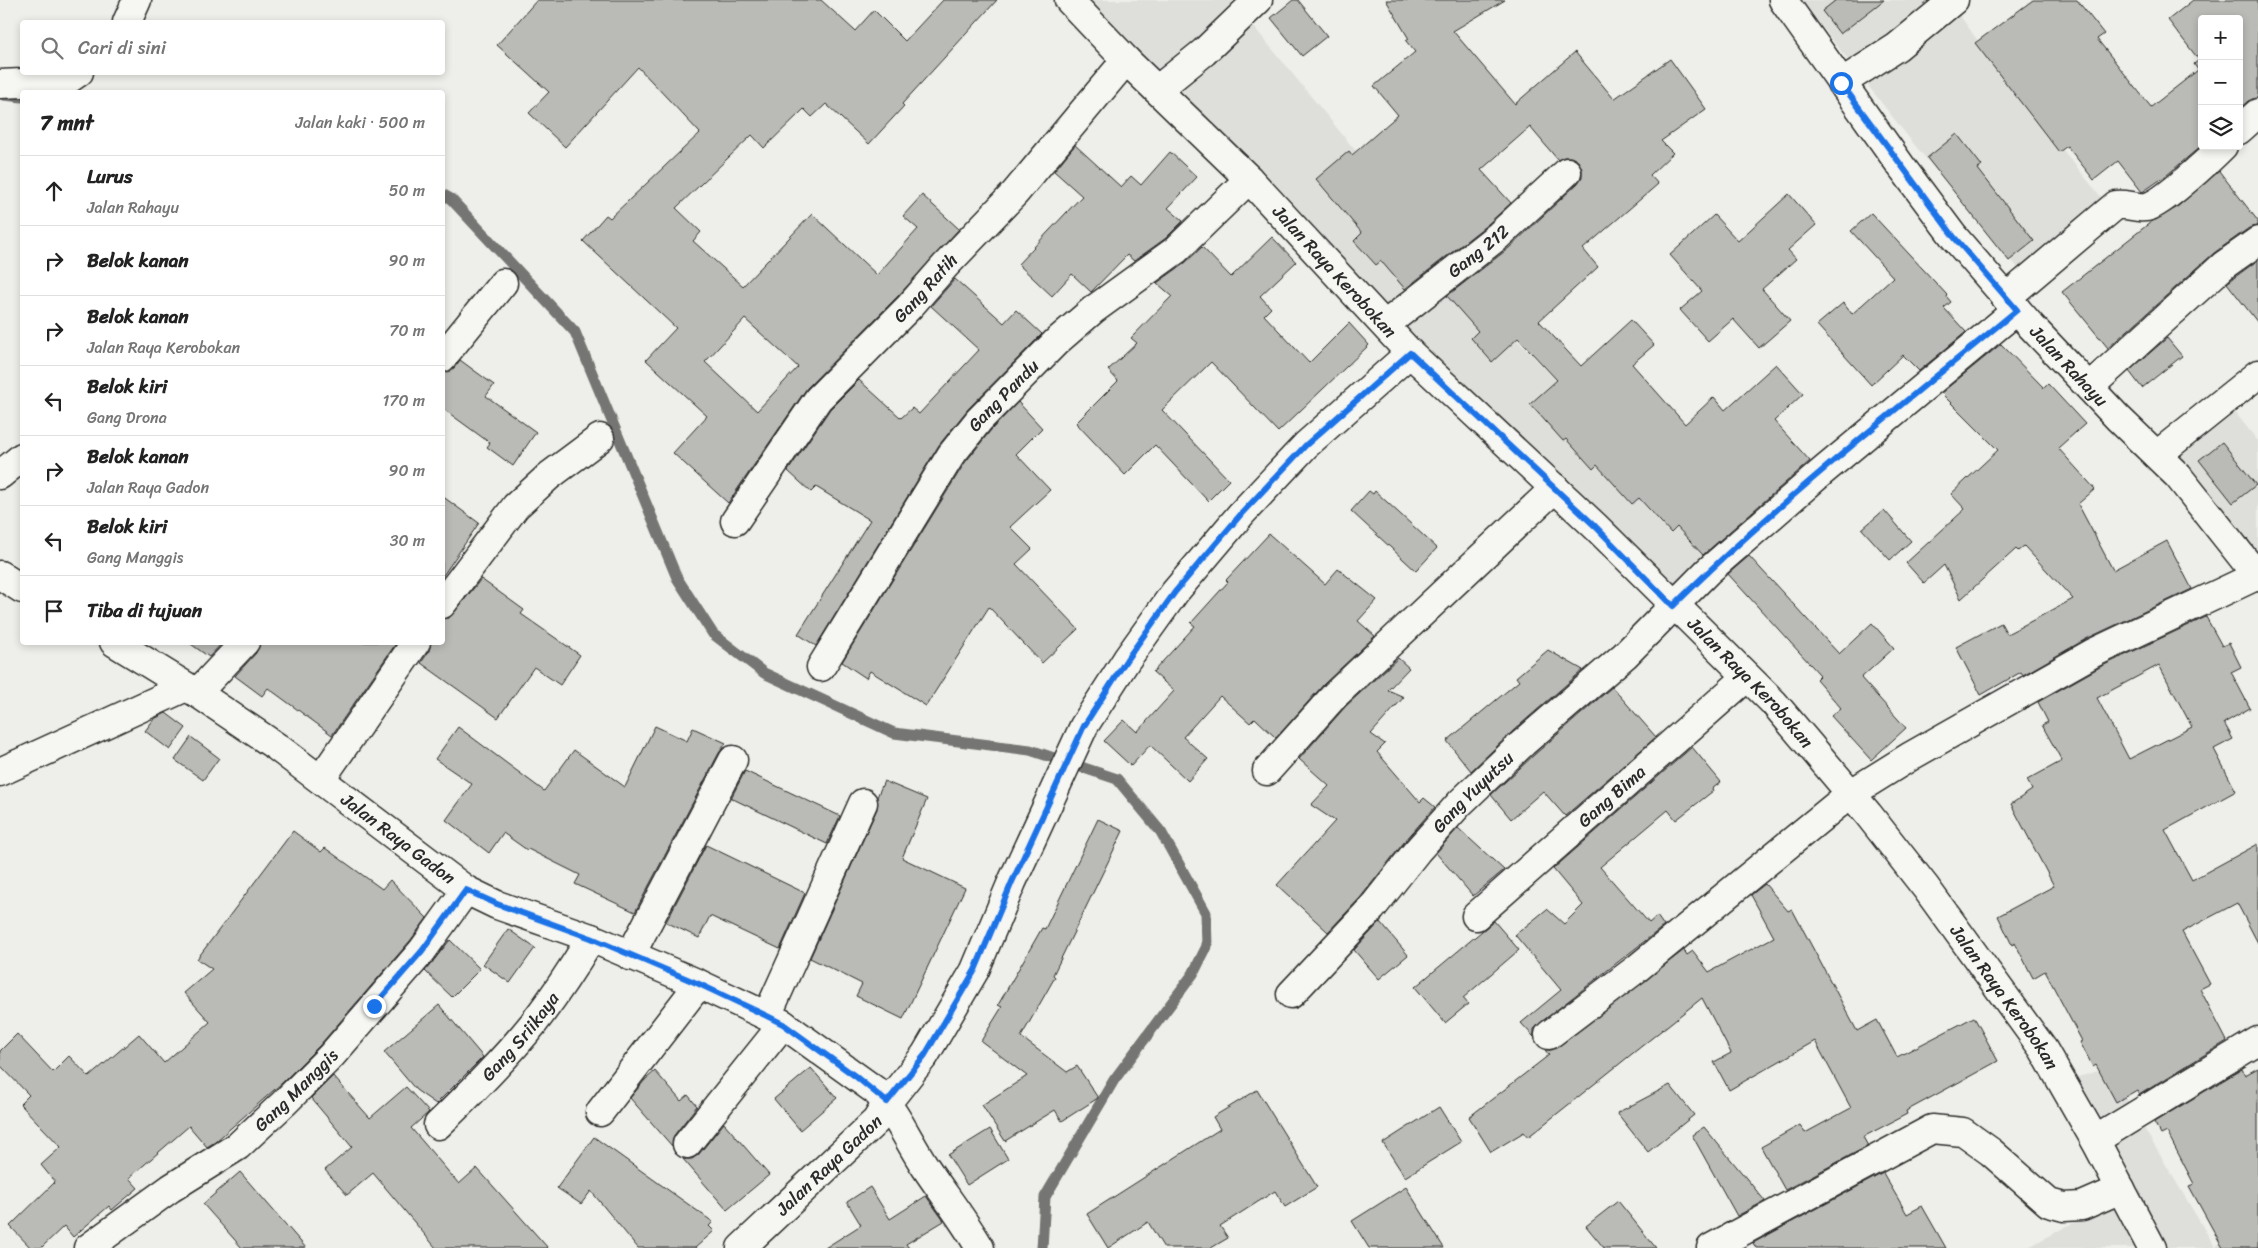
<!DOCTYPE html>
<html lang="id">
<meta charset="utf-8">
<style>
body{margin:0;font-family:Sriracha,sans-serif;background:#f2f2f2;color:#222}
.controls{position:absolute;right:15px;top:15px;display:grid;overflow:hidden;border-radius:5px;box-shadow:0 2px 8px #0003}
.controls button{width:45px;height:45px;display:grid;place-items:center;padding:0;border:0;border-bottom:1px solid #e0e0e0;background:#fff;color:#222;font:25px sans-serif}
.stop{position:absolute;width:15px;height:15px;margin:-11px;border:4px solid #1a73e8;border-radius:50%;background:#fff}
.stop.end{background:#1a73e8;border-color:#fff;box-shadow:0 1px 5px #0008}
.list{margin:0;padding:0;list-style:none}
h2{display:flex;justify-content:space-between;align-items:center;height:65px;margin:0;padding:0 20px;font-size:21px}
h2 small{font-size:16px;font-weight:400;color:#767676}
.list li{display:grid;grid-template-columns:32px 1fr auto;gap:15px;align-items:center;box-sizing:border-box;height:70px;padding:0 20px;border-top:1px solid #e0e0e0}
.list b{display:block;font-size:19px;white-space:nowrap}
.list p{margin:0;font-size:16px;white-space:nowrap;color:#767676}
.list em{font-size:16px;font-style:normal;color:#767676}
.icon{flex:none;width:28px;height:28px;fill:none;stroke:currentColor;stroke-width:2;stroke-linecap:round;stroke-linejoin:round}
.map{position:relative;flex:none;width:2258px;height:1248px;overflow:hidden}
.search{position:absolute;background:#fff;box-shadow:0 2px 8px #0003;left:20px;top:20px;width:425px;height:55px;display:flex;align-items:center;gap:12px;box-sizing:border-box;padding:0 18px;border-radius:5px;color:#767676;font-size:19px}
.panel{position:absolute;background:#fff;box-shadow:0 2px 8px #0003;left:20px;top:90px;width:425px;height:555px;border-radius:5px}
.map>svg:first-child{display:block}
</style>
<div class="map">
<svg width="2258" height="1248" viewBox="0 0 2258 1248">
<rect width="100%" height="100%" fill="#eeeeea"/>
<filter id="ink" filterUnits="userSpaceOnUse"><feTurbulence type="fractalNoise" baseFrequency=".02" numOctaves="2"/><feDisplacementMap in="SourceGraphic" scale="10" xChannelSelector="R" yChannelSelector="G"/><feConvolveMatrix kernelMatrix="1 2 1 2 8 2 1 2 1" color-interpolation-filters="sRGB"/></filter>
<g filter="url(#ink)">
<g fill="#dededb">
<path d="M1085,0h147l245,299 256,262 -44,54z"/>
<path d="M1801,0h148l48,68 116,144 -83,70 -117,-139z"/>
<path d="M2229,405l29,36v147l-107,-147z"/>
<path d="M2108,1068l107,179 33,-24 10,25h-231l102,-56 -64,-111z"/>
</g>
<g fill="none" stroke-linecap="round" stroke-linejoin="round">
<g stroke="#757573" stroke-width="11">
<path d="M4,95l18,2"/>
<path d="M442,194l9,5 124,133 102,246 36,56 51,39 130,60 136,17 87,29 44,53 45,81 1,33 -14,28 -79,106 -69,117 -3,51"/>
</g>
</g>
<g fill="#babab7" stroke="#2b2b2b" fill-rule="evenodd">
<path d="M537,0h284l34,31 19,-21 31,31 38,-41h54l-95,104 2,2 -35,38 -43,-40 -14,13 -8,-8 -40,39 -12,-13 -76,73 25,24 -8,9 50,45 69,-72 65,61 41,-46 -15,-13 19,-21 37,34 -60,66 -92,93 -79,115 -55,-50 34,-37 -61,-56 30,-32 -93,-87 23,-26 4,3 90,-85 -62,-66 -73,80 -36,-34 20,-21 -52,-47zM745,319l53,48 -41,44 -52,-49z"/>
<path d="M1293,0h5l29,36 -25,20 -31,-38z"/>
<path d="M1386,0h119l-52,31 62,73 60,-52 39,47 56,-40 36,50 -45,32 12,12 -23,22 8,9 -75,65 15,18 -59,54 42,45 50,-46 23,25 -22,19 53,60 29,-27 11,13 51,-46 27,30 -29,27 36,40 -107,94 -26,-28 -6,6 -32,-35 -7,6 -35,-39 -4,4 -27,-30 -3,2 -33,-37 27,-24 -39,-42 -26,24 -21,-24 7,-7 -31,-35 62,-48 69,-65 4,-6v-8l-4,-8 -7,-4h-7l-6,3 -28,-33 -49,43 30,33 -23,21 -83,65 -24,-28 -5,4 -22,-24 8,-8 -46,-54 33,-28 3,4 46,-40 -24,-29 41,-34 -9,-11 3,-2z"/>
<path d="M1836,0h48l-44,34 -18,-23z"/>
<path d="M2033,0h44l27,34 -7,5 54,68 47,-37 -4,-6 5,-4 -31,-40 25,-20h65v98l-10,3 -9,8v-90h-37v126l-35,30 -23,16 -2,1 -24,-31 -24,19 -27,-34 -8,6 -84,-109z"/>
<path d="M1957,134l25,32 -4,3 56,72 -25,20 -82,-103z"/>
<path d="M1075,145l46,42 10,-11 10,9 29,-33 27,25 -29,31 15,13 -17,17 -32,23 -7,-6 -36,37 -19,-18 -20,22 -34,-32 64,-68 -28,-25z"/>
<path d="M2219,171l39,50v5l-9,2 -35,25 -106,95 -46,-56 89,-70 25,-14z"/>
<path d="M1789,194l27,31 -28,25 8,9 -34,30 28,32 -31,27 -26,-29 -25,22 -28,-31 22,-19 -32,-36 44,-40 24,26z"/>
<path d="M1871,213l76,82 -1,1 5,6 -7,6 22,24 -47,39 -16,-16 -32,30 -54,-60 26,-22 9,11 41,-37 -42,-46z"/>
<path d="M1272,237l24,25 -36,34 11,12 -7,7 45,48 40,-40 20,22 -91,87 -67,-70 -49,48 67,70 -21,21 -53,-56 -30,30 -49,-52 42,-42 -10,-11 29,-27 -6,-5 41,-42 -15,-13 28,-20 17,-16 29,30z"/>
<path d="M2258,260v63l-31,-40z"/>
<path d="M955,279l49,44 12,-13 26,24 -74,75 -29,36 -123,201 -18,-12 72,-114 -54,-33 -5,5 -23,-21 42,-62 29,-29 42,38 11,-10 7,6 60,-64 -48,-44z"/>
<path d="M2167,338l15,18 -40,32 -13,-17z"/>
<path d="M2001,344l43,44 4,-4 37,40 -27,24 37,41 -17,15 35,66 54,-29 25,48 -106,50 -63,36 -2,-3 -40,23 -25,-48 45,-24 6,11 66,-35 -49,-53 -6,5 -2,-2 -55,50 -17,-34 -20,18 -18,-20 59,-54 -14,-15 47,-44 -57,-57z"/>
<path d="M460,360l34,25 -8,11 50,36 -23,34 -26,-19 3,-4 -48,-35v-35l12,-5z"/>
<path d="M1018,402l24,26 -26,26 34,36 -40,37 22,22 -16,15 62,65 -36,34 -53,-56 -63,99 -56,-35 -4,7 -24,-16 122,-198 27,-34z"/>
<path d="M2222,442l34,43 -23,18 -34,-43z"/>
<path d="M1369,491l4,3 2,-3 62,57 -21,23 -65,-60z"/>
<path d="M442,496l37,27 -37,54z"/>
<path d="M1884,510l27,31 -21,19 -28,-31z"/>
<path d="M1269,534l56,50 13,-15 39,31 -19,21 17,15 -51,48 -48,54 -21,-20 -5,5 -30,-27 -37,41 25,22 -20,22 -38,-36 -19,21 -27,-25 20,-21 13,12 37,-41 -21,-19 42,-46 -4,-3 37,-41 -2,-2z"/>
<path d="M1749,556l90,98 33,-31 22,25 -33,30 45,50 -35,32 -40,-44 10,-8 -25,-29 4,-4 -92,-101z"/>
<path d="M481,579l43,31 -3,4 59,41 -20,30 -26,-18 -36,51 -77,-55 8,-12 2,-9h11v-23l7,-1 5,-5z"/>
<path d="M2206,617l16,29 7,-3 12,24 -10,5 19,36 -26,15 9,16 -19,10 22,42 -71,39 27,50 66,-36v99l-21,-40 -55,29 28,52 -10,5 27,52 -88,54 -2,-5 -21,12 -20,-37 -3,2 -13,-25 2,-1 -37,-70 -12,7 -18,-35 -3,2 -14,-29 56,-30 -43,-82 21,-14 -5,-10 35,-19 -20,-36 6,-3 -10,-20 62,-35zM2159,665l33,62 -63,32 -32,-61z"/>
<path d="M188,642h35l-14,15z"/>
<path d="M260,642h137l-65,93 -64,-47 -6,8 -27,-20 21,-23z"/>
<path d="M1548,650l35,20 -70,61 -42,40 -24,-30 72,-60 -3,-4z"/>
<path d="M1398,658l11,10 -21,22 16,7 -33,37 14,10 -8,8 43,50 4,-4 11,9 -30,34 -45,57 -32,34 -51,-47 58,-64 -24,-16 18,-19 -30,-27 47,-53z"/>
<path d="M1612,687l44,50 -91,79 -22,-25 -32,28 -20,-24 43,-40z"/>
<path d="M166,713l20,15 -16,22 -25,-19 9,-12z"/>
<path d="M655,726l32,15 6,-13 33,15 -7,10 -84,159 -60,-28 5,-9 -52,-26 -1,1 -24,-17 -14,20 -43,-33 26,-36 -37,-25 23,-32 86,64 30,-41 51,37z"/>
<path d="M191,737l28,21 -16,22 -28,-20z"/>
<path d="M1692,747l29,35 -9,7 1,2 -37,29 -8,-10 -68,57 49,56 8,-7 7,10 -124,97 -6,6v8l-13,-14 40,-33 -46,-55 32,-26 17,15 19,-19 -30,-36z"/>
<path d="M745,771l95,45 -13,28 -96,-46z"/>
<path d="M884,781l43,18 -25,59 63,30 -62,131 -47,-23 6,-12 -52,-26 67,-149v-12z"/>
<path d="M1098,819l25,12 -70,144 2,2 -34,60 46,35 10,-6 21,32 -36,23 -7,-11 -50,31 -23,-36 45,-29 -46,-35 21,-34 -4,-2 44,-77 3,1z"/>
<path d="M1458,828l46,42 -31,26 -37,-43z"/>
<path d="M293,831l28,21 4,-4 57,41 8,-9 37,38 -17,23 -90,104 -38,38 -67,59 -8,5 -18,-21 -60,52 9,10 -26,22 -3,-4 -36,31 -9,-11 -23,22h-10l-21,-22 45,-44 -14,-17 20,-18 -41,-43 9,-9 -29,-30v-14l17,-17 36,38 16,-16 20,21 50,-43 25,29 46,-41 -26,-29 28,-24 -15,-10z"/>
<path d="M706,845l99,48 -25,56 -70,-33 -11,22 -33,-16z"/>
<path d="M1765,884l23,27 4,-2 65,122 20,-11 20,37 77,-40 24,44 -92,50 1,3 -44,23 5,9 -83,44 -24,-43 39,-22 5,8 46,-25 -36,-67 -86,49 -15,-28 17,-9 -29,-55 -174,139 -4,-5 -33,20 -22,-35 80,-62 -4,-5h6l7,-3 126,-97 3,5 6,-4 16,21 65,-35 -23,-42z"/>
<path d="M1494,921l25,29 -56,48 5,6 -23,19 -30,-36z"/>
<path d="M1380,922l28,33 -29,24 -25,-29z"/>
<path d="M508,929l27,19 -25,35 -27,-19z"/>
<path d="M450,940l30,29 -28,28 -27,-26z"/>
<path d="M439,1005l44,52 -47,47 -20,-14 -32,-38z"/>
<path d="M811,1068l26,30 -37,32 -26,-31z"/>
<path d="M2258,1068v180h-35l-34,-62 5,-2 -27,-52 -6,3 -7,-13 88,-53 3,6z"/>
<path d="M655,1071l26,30 7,-6 9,11 -22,28 -3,12 -42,-48 15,-18z"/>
<path d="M333,1076l37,42 36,-31 23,25 -18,16 48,56 18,-16 71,80h-112l-63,-75 -26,22 -22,-25 27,-23 -41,-49z"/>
<path d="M1670,1085l24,30 -46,37 -31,-39z"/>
<path d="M1257,1090l60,97 -32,20 -10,-16 -55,35 8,12 -17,10h-47l-16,-26 -40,26 -21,-34 133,-85 -7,-12z"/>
<path d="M1439,1107l22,35 -56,35 -22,-34z"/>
<path d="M724,1123l45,52 -42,35 -44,-51h9l7,-5z"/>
<path d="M1704,1127l61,74 -28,15 -45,-81z"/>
<path d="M990,1129l18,30 -41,26 -19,-30z"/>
<path d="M594,1137l119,85 -4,4 5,5 -19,17h-57l-47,-57 -10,13 -24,-16z"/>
<path d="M240,1172l66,76h-64l-39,-44z"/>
<path d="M1883,1173l24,41 15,-8 24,42h-190l-3,-5z"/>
<path d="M870,1187l20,32 36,-23 18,25 -38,23 3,4h-84l36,-23 -14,-23z"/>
<path d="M1406,1187l38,61h-75l-17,-27z"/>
<path d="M1618,1201l38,47h-52l-18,-22z"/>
</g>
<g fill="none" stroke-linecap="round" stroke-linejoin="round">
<g stroke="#2b2b2b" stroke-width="31">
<g id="minor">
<path id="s1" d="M1783,0l118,166 53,71 77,89 87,92 60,58 80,101"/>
<path d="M127,22l10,-22"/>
<path d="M1841,83l56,-36 57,-47"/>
<path d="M0,84l66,-3 13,-9"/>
<path d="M1157,90l47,-38 54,-52"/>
<path d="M2239,130l19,-17"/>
<path d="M2006,298l110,-93c11,-2 24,5 34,1 17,-7 59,-46 73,-60"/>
<path id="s2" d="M1385,325l113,-89 69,-64"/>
<path d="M442,358l61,-75"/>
<path d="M2089,387l135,-122 34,-24"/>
<path d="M2157,455l101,-81"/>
<path d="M0,475l22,-18"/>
<path id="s3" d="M735,521l83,-122 92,-93 35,-40 70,-73 111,-133"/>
<path d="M0,575l22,14"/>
<path d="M442,604l74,-98 33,-30 51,-38"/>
<path id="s4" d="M114,642l83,51 80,54 189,143 31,15 94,33 108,46 68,32 16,8 93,67c21,22 33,52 50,77 18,27 38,52 54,80"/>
<path id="s5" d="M821,667l130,-212 28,-35 77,-78 37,-32 83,-60 73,-71"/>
<path d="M197,693l48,-51"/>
<path d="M1267,771l68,-76 220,-207"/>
<path d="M0,772l186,-85"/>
<path d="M321,779l95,-137"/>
<path id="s6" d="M1476,916l271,-239"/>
<path d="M630,956l103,-196"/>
<path id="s7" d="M1291,994l81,-86 45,-57 43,-48 63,-60 102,-88 83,-84 115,-100 194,-161"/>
<path d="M767,1016l96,-213"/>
<path d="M1549,1035l86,-65 215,-176 61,-38 182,-103 165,-78"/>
<path d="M600,1112l99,-128"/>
<path id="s8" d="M438,1125c33,-32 66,-65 95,-101 21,-27 40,-56 58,-86"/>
<path d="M2095,1140l163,-99"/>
<path d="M687,1144l96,-120"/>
<path id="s9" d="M88,1248l83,-60 67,-42 46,-43 47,-47 91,-105 44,-61"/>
<path id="s10" d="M741,1248l135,-127 11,-18 38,-48 50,-85 37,-88 72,-156 43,-67 48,-67 67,-79 64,-68 104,-92"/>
<path d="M1711,1248l221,-119 31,3 28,20 58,51 15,4 18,-1 39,-17"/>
</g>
</g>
<g stroke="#2b2b2b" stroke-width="31">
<g id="primary">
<path id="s11" d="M1069,0l57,60 123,119 161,174 185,173 179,177 94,111 58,74 117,161 52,91 57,108"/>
</g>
</g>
<use href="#minor" stroke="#f6f6f2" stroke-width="28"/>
<use href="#primary" stroke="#f6f6f2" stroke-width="28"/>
</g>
</g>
<g fill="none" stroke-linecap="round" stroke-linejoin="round" filter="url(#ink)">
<path stroke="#1a73e8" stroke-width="6" d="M374,1006l48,-55 44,-61 31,14 94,34 108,46 68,32 16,8 72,52 32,26 38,-47 50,-85 37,-88 72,-156 43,-67 48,-67 67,-79 64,-68 104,-92 185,173 78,80c108,-107 228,-200 344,-296l-63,-73 -113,-154"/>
</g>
<g text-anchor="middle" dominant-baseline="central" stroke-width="4.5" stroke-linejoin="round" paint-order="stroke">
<g font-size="18" fill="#2b2b2b" stroke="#f6f6f2">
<text stroke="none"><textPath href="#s2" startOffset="119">Gang 212</textPath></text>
<text stroke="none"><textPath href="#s11" startOffset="380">Jalan Raya Kerobokan</textPath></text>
<text stroke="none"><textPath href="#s3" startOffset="302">Gang Ratih</textPath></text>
<text stroke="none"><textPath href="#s1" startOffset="465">Jalan Rahayu</textPath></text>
<text stroke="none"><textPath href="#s5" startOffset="328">Gang Pandu</textPath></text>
<text stroke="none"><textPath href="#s11" startOffset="965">Jalan Raya Kerobokan</textPath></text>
<text stroke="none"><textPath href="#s7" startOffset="272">Gang Yuyutsu</textPath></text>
<text stroke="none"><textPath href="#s6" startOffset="181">Gang Bima</textPath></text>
<text stroke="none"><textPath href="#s4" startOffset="346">Jalan Raya Gadon</textPath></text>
<text stroke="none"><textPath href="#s11" startOffset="1370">Jalan Raya Kerobokan</textPath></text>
<text stroke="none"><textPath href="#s8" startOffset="121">Gang Sriikaya</textPath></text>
<text stroke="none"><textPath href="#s9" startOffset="262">Gang Manggis</textPath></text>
<text stroke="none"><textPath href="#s10" startOffset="121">Jalan Raya Gadon</textPath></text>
</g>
</g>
</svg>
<div class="controls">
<button>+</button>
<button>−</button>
<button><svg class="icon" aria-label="layers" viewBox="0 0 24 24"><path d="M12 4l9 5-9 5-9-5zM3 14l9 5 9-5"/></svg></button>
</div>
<div class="stop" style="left:1841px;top:83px"></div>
<div class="stop end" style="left:374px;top:1006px"></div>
<div class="search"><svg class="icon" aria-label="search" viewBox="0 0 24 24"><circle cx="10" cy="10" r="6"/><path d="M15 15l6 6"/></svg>Cari di sini</div>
<section class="panel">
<h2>7 mnt<small>Jalan kaki · 500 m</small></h2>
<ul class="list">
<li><svg class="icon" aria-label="ahead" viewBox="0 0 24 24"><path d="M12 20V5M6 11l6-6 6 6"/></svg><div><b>Lurus</b><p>Jalan Rahayu</p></div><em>50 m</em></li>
<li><svg class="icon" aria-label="right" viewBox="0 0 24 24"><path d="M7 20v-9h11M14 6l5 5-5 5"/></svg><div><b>Belok kanan</b></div><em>90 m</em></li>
<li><svg class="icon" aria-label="right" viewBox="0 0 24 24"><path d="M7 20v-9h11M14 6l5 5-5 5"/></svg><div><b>Belok kanan</b><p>Jalan Raya Kerobokan</p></div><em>70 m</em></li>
<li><svg class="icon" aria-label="left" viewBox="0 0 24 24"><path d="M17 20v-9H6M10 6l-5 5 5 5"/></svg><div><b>Belok kiri</b><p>Gang Drona</p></div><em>170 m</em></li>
<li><svg class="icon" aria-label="right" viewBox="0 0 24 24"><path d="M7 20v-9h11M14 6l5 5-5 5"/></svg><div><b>Belok kanan</b><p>Jalan Raya Gadon</p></div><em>90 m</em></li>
<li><svg class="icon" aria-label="left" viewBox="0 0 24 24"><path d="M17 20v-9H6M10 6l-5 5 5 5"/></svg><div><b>Belok kiri</b><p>Gang Manggis</p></div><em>30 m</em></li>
<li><svg class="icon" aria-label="arrive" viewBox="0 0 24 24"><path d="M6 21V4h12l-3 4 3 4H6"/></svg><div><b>Tiba di tujuan</b></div></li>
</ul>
</section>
</div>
